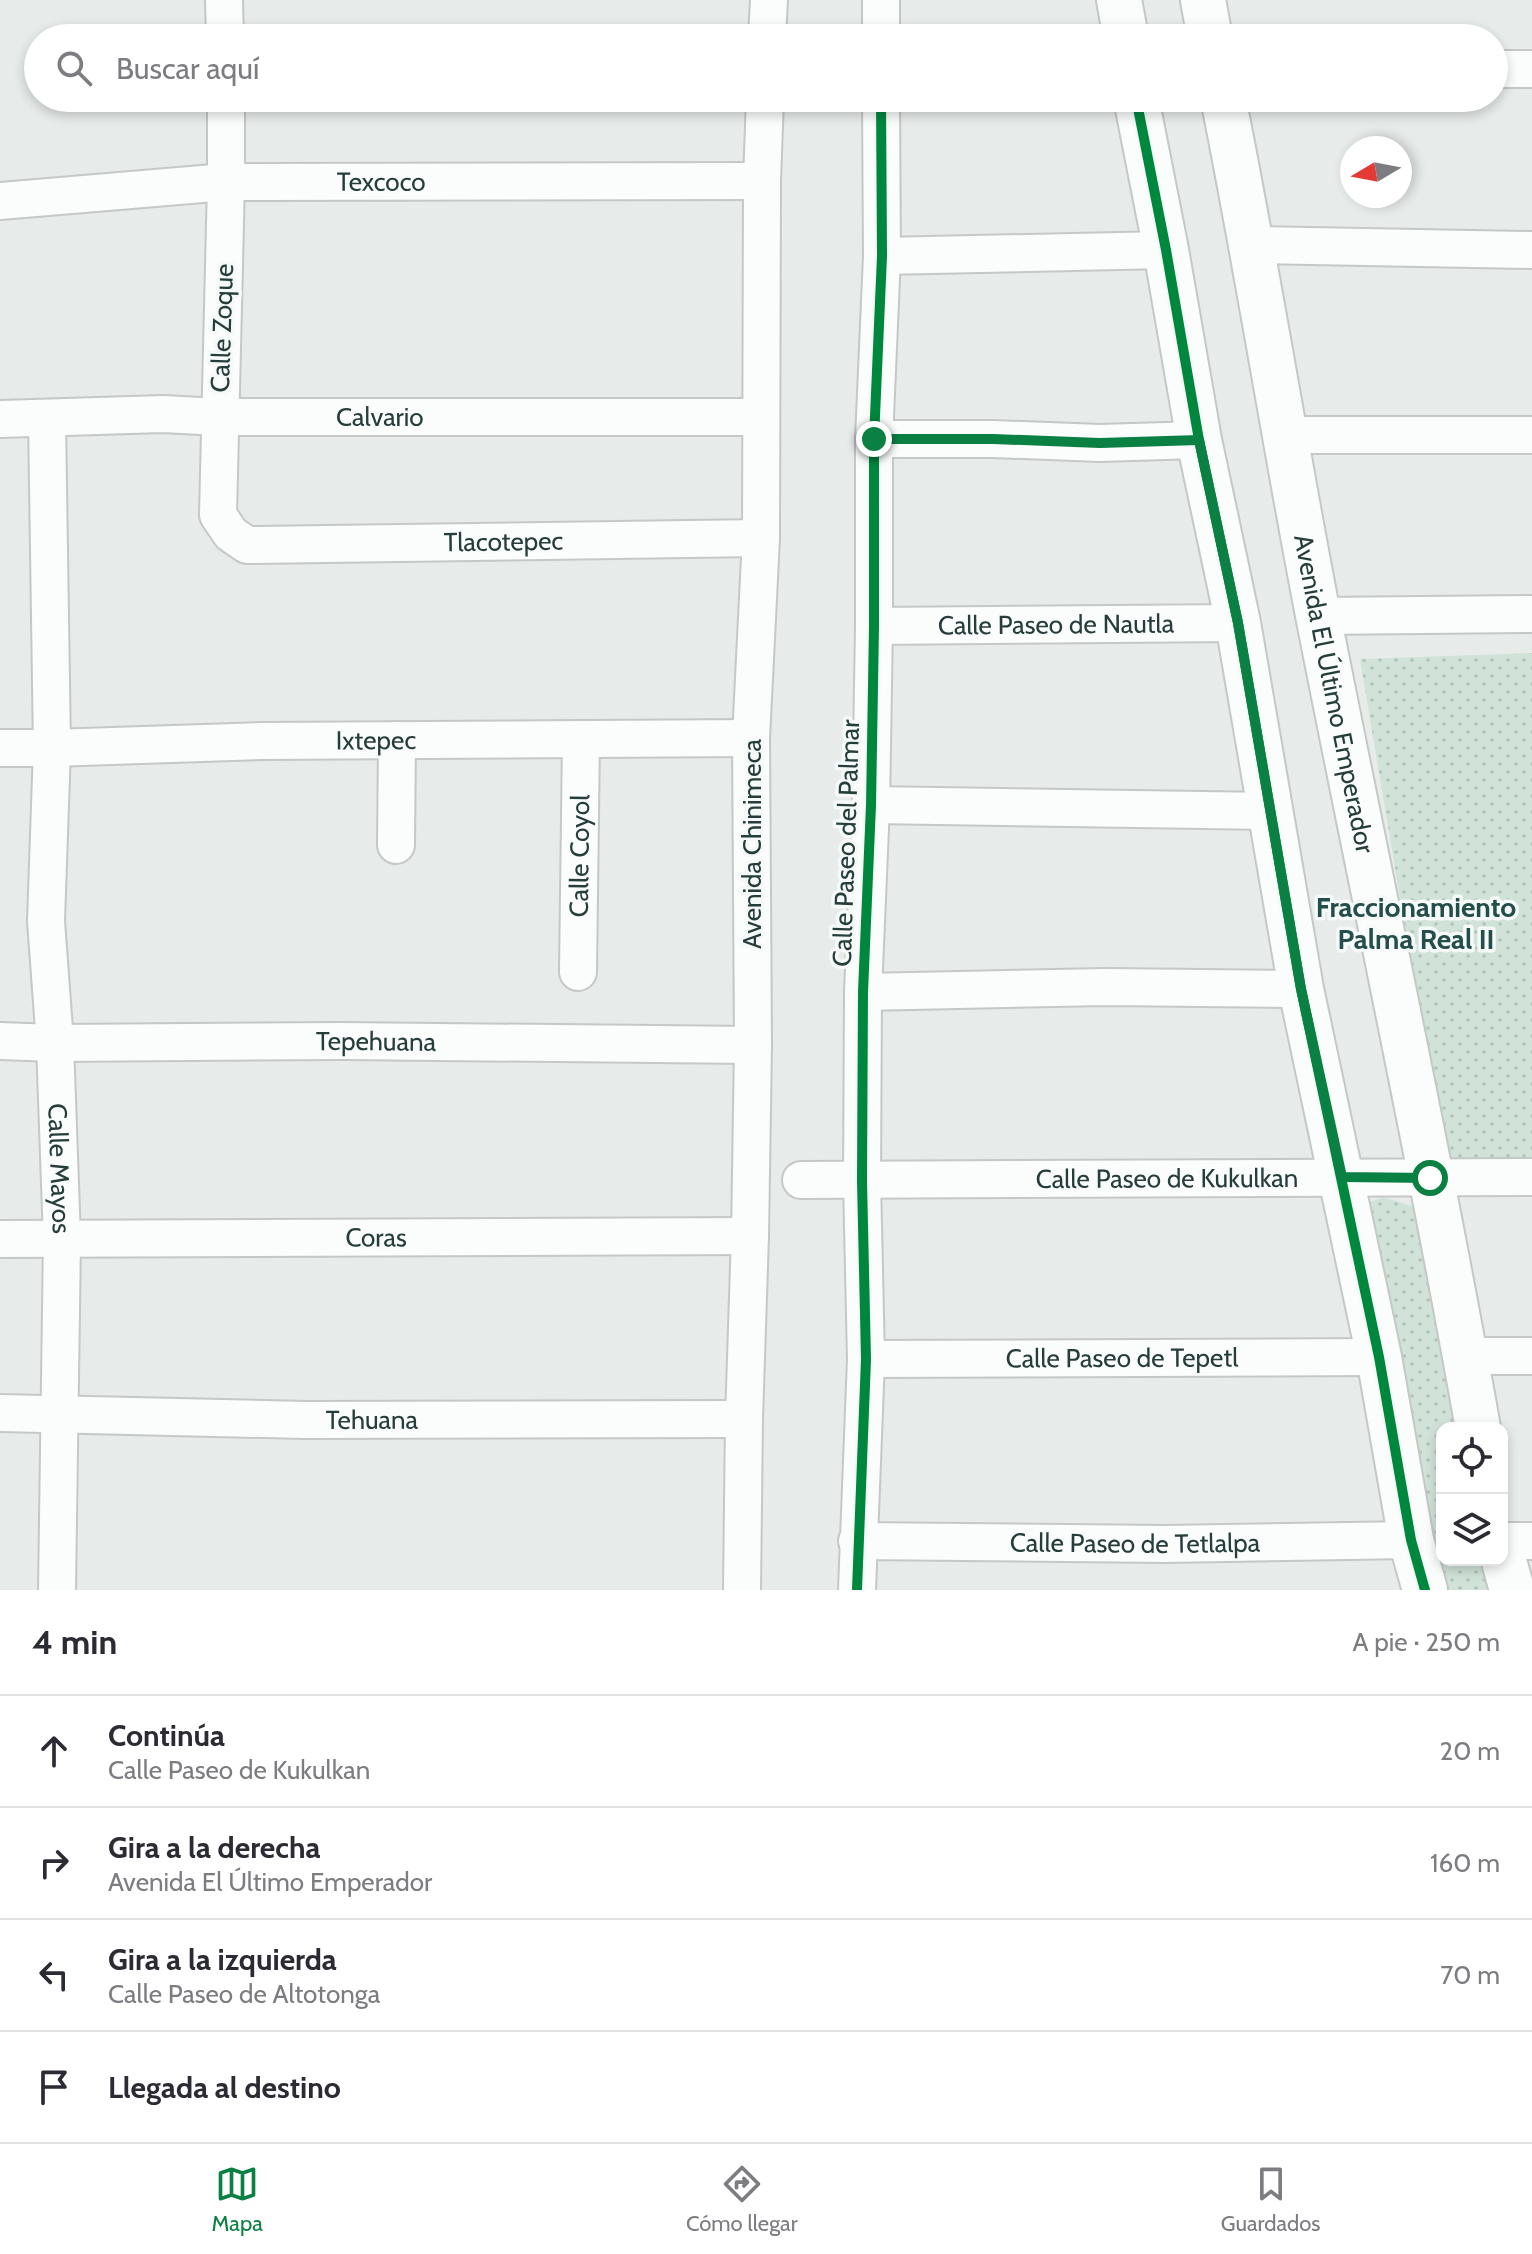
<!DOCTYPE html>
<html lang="es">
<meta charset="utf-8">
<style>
body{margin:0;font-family:Cabin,sans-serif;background:#f7f7f7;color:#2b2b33}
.controls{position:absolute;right:24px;bottom:24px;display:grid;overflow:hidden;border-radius:16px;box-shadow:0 4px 12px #0003}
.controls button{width:72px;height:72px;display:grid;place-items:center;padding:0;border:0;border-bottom:2px solid #e1e1e2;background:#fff;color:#2b2b33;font:40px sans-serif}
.compass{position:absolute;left:1340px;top:136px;width:72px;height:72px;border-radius:50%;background:#fff;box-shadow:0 4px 12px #0003;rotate:260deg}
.stop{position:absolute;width:24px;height:24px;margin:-18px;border:6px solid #0b8043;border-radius:50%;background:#fff}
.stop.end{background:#0b8043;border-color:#fff;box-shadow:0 2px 8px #0008}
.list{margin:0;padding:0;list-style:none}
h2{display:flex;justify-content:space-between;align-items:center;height:104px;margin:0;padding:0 32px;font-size:34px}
h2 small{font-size:26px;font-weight:400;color:#7c7c81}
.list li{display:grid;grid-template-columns:52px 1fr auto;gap:24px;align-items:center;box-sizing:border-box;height:112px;padding:0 32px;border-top:2px solid #e1e1e2}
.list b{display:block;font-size:30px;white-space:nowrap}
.list p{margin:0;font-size:26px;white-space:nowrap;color:#7c7c81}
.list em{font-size:26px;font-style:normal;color:#7c7c81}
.icon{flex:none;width:44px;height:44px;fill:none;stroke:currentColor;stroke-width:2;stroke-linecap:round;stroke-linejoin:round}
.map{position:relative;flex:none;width:1532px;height:1590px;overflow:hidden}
.search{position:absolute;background:#fff;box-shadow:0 4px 12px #0003;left:24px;right:24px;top:24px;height:88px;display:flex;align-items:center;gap:20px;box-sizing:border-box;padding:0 28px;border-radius:44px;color:#7c7c81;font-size:30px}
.sheet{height:552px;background:#fff}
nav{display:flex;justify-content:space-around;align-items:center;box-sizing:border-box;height:112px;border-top:2px solid #e1e1e2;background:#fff;font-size:22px;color:#7c7c81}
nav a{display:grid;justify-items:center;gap:4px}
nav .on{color:#0b8043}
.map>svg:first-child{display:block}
</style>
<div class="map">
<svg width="1532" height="1590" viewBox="0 0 1532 1590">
<defs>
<pattern id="grass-dots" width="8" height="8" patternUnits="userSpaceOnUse" patternTransform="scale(2)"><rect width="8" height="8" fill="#d1e3d9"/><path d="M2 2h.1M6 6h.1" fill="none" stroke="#b3c4bb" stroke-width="1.8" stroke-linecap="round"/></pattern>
</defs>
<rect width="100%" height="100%" fill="#e7ebe9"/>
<g fill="url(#grass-dots)">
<path d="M1532,653v518l-86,1 -86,-513z"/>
<path d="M1383,1197l32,10 48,221h-21v132h49l8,30h-57l-77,-386z"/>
</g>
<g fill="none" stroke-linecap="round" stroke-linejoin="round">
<g stroke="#c4c8c7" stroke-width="40">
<g id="street">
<path d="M224,0l1,38"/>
<path d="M881,0v38"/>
<path d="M767,38l2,-38"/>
<path d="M1494,69h38"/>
<path id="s1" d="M226,98v84l-8,333 13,19 16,11 514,-7"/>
<path id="s2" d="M0,201l226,-19 536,-1"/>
<path d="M1252,245l280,5"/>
<path d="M882,256l284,-6"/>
<path id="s3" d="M0,419l163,-5 56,3h542"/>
<path id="s4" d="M47,419l5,329 -6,173 9,122 7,197 -5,350"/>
<path d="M1284,435h248"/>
<path d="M874,439h119l107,4 99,-3"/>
<path d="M1318,616l214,-2"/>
<path id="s5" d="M874,626l364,-3"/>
<path id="s6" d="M0,748h52l209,-7 490,-3"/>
<path d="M871,805l399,6"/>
<path d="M396,845l1,-105"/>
<path id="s7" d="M578,972l3,-233"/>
<path d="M863,992l243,-5 195,2"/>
<path id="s8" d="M0,1041l55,2 287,-2 411,4"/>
<path id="s9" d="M801,1180l731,-3"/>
<path id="s10" d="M0,1239l750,-3"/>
<path d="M1466,1356h66"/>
<path id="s11" d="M866,1359l513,-2"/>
<path id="s12" d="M0,1413l305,7 439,-1"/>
<path id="s13" d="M857,1541l308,3 246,-4"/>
<path d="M1502,1541h30"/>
<path d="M742,1590l2,-171 6,-183 3,-191 -2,-307 10,-200 1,-357 3,-83"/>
<path d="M857,1590l9,-231 -4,-178 1,-189 8,-187 3,-179v-187l8,-183 -1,-158"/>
</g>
</g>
<g stroke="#c3c9c7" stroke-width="48">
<g id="secondary">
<path d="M1119,0l7,38"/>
<path d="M1203,0l7,38"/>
<path d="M1136,98l30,152 33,190 39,183 63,366 78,368 32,183 14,50"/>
<path id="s14" d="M1223,98c35,173 62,348 96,522 53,269 111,538 159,808"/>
<path d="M1502,1554l10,36"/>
</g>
</g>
<use href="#street" stroke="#fbfcfc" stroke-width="36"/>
<use href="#secondary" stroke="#fbfcfc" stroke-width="44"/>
<g stroke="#f5f9f8" stroke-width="15">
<g id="cycleway">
<path d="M1136,98l30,152 33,190 39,183 63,366 78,368 32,183 14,50"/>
<path d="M857,1590l9,-231 -4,-178 1,-189 8,-187 3,-179v-187l8,-183 -1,-158"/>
</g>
</g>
<use href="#cycleway" stroke="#00873e" stroke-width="10"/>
</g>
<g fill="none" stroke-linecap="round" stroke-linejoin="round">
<path stroke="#0b8043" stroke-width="10" d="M874,439h119l107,4 99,-3 39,183 63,366 41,188 88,1"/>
</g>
<g text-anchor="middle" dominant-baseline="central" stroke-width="7" stroke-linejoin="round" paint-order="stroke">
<g font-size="26" fill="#253d3b" stroke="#f5f9f8">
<text stroke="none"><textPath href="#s2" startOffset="382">Texcoco</textPath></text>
<text transform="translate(222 328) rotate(-88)">Calle Zoque</text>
<text stroke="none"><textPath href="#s3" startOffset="380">Calvario</textPath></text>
<text stroke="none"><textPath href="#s1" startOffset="716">Tlacotepec</textPath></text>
<text stroke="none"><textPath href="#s5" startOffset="182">Calle Paseo de Nautla</textPath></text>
<text stroke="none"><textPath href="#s14" startOffset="606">Avenida El Último Emperador</textPath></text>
<text stroke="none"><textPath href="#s6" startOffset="376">Ixtepec</textPath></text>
<text transform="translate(846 843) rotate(-88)">Calle Paseo del Palmar</text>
<text transform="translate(752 844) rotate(-90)">Avenida Chinimeca</text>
<text stroke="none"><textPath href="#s7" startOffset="116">Calle Coyol</textPath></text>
<text stroke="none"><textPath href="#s8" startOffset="376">Tepehuana</textPath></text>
<text stroke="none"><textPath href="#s4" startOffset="750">Calle Mayos</textPath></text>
<text stroke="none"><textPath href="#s9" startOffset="366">Calle Paseo de Kukulkan</textPath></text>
<text stroke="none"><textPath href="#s10" startOffset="376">Coras</textPath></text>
<text stroke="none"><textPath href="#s11" startOffset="256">Calle Paseo de Tepetl</textPath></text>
<text stroke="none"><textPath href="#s12" startOffset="372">Tehuana</textPath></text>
<text stroke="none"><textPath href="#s13" startOffset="278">Calle Paseo de Tetlalpa</textPath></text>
</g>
<g font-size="28" font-weight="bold" fill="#234e4b" stroke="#f5f9f8">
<text x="1416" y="907">Fraccionamiento<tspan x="1416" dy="32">Palma Real II</tspan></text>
</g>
</g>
</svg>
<div class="controls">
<button><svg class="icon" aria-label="locate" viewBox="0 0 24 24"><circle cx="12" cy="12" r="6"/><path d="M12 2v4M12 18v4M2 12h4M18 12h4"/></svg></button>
<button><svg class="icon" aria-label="layers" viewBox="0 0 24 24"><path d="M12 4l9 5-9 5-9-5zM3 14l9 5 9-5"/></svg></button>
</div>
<svg class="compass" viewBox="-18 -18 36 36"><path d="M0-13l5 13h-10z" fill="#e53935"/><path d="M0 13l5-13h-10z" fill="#7c7c81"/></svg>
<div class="stop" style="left:1430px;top:1178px"></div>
<div class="stop end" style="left:874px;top:439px"></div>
<div class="search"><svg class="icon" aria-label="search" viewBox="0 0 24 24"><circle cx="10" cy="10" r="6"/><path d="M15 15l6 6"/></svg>Buscar aquí</div>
</div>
<section class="sheet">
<h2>4 min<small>A pie · 250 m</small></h2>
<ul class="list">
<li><svg class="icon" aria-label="ahead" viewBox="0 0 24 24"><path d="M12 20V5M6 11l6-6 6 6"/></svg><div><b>Continúa</b><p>Calle Paseo de Kukulkan</p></div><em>20 m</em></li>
<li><svg class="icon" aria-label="right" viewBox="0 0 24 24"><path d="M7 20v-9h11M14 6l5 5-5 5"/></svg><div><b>Gira a la derecha</b><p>Avenida El Último Emperador</p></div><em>160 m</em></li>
<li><svg class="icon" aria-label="left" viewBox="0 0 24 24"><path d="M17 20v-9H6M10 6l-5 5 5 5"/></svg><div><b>Gira a la izquierda</b><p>Calle Paseo de Altotonga</p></div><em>70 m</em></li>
<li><svg class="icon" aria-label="arrive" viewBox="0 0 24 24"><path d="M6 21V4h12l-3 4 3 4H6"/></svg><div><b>Llegada al destino</b></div></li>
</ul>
</section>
<nav>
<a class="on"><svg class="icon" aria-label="map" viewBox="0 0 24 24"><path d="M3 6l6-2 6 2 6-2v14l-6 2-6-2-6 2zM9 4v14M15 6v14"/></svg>Mapa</a>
<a><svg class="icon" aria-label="directions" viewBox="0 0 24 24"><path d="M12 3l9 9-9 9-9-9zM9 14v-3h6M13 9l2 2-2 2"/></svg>Cómo llegar</a>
<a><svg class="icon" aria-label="saved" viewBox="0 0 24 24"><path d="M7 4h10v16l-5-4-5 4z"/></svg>Guardados</a>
</nav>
